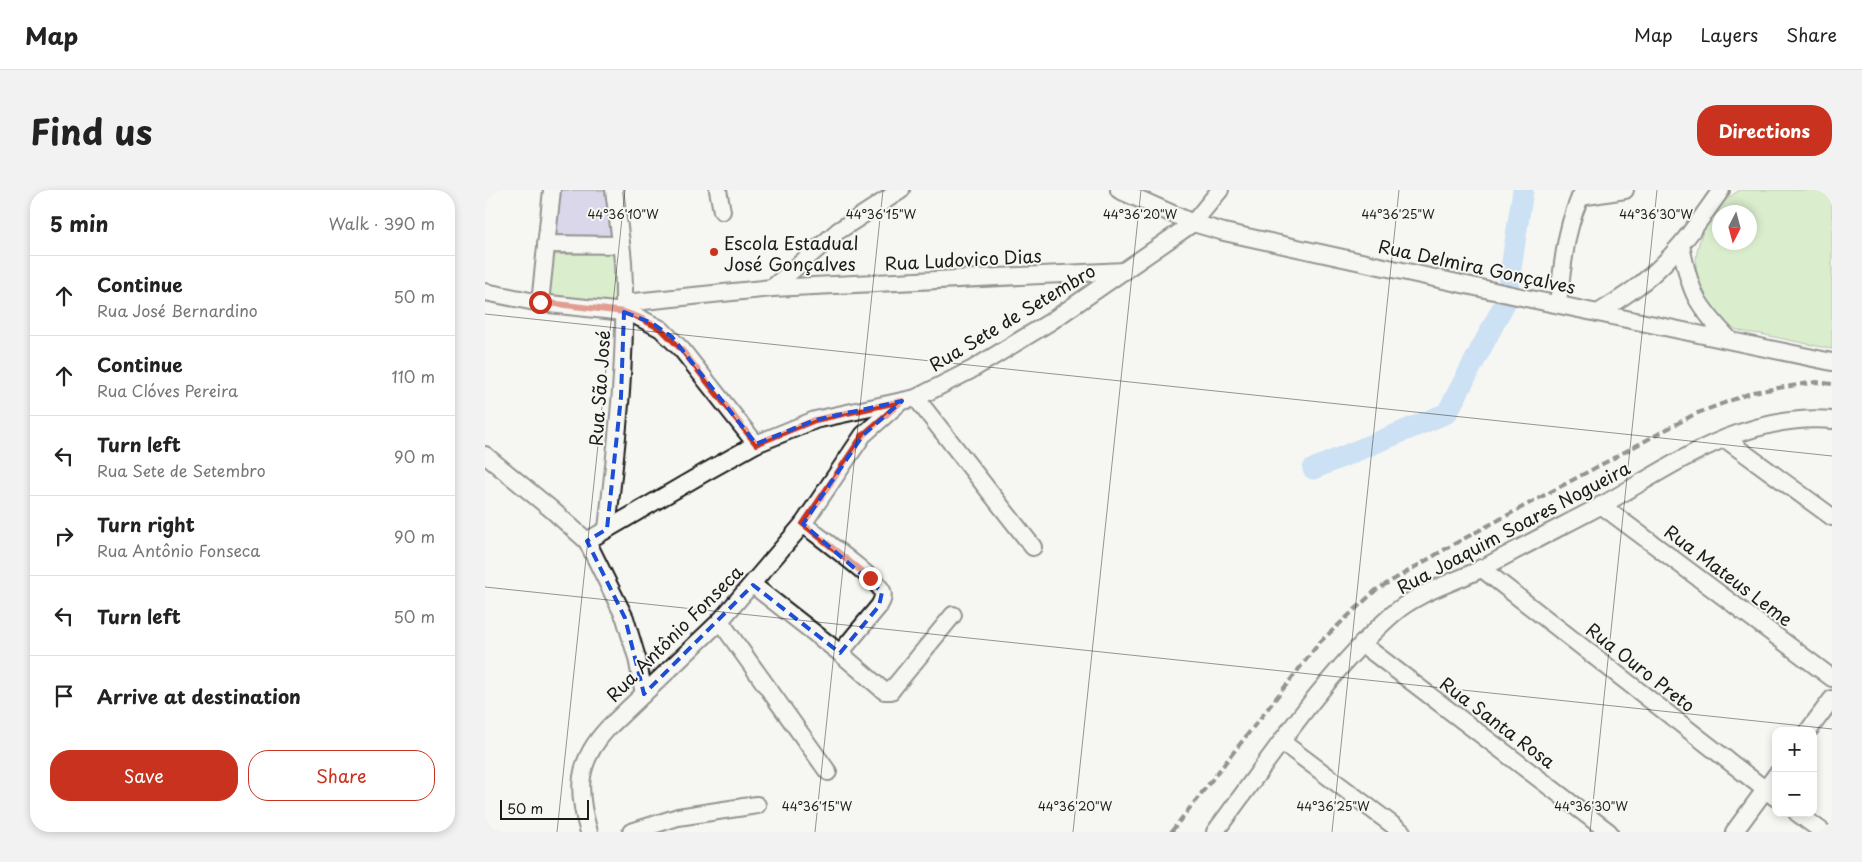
<!DOCTYPE html>
<meta charset="utf-8">
<style>
body{margin:0;font-family:"Playpen Sans",sans-serif;background:#f2f2f2;color:#222}
.controls{position:absolute;right:15px;bottom:15px;display:grid;overflow:hidden;border-radius:10px;box-shadow:0 2px 8px #0003}
.controls button{width:45px;height:45px;display:grid;place-items:center;padding:0;border:0;border-bottom:1px solid #e0e0e0;background:#fff;color:#222;font:25px sans-serif}
.compass{position:absolute;left:1227px;top:15px;width:45px;height:45px;border-radius:50%;background:#fff;box-shadow:0 2px 8px #0003;rotate:186deg}
.scale{position:absolute;left:15px;bottom:12px;width:89px;box-sizing:border-box;padding-left:5px;border:2px solid #1c1c1c;border-top:0;font-size:14px;line-height:18px;white-space:nowrap;color:#1c1c1c;-webkit-text-stroke:4px #f6f6f2;paint-order:stroke}
.stop{position:absolute;width:15px;height:15px;margin:-11px;border:4px solid #c8321e;border-radius:50%;background:#fff}
.stop.end{background:#c8321e;border-color:#fff;box-shadow:0 1px 5px #0008}
.list{margin:0;padding:0;list-style:none}
h2{display:flex;justify-content:space-between;align-items:center;height:65px;margin:0;padding:0 20px;font-size:21px}
h2 small{font-size:16px;font-weight:400;color:#767676}
.list li{display:grid;grid-template-columns:32px 1fr auto;gap:15px;align-items:center;box-sizing:border-box;height:80px;padding:0 20px;border-top:1px solid #e0e0e0}
.list b{display:block;font-size:19px;white-space:nowrap}
.list p{margin:0;font-size:16px;white-space:nowrap;color:#767676}
.list em{font-size:16px;font-style:normal;color:#767676}
.actions{display:flex;gap:10px;padding:15px 20px}
.actions a{flex:1;padding:11px 0;border:1px solid #c8321e;border-radius:20px;text-align:center;font-size:18px;color:#c8321e}
.actions .main{background:#c8321e;color:#fff}
.icon{flex:none;width:28px;height:28px;fill:none;stroke:currentColor;stroke-width:2;stroke-linecap:round;stroke-linejoin:round}
.map{position:relative;flex:none;width:1347px;height:642px;overflow:hidden;border-radius:20px}
header{display:flex;align-items:center;gap:30px;box-sizing:border-box;height:70px;padding:0 25px;background:#fff;border-bottom:1px solid #e0e0e0}
header strong{font-size:24px}
nav{display:flex;gap:28px;margin-inline-start:auto;font-size:18px}
.intro{display:flex;align-items:center;justify-content:space-between;box-sizing:border-box;height:120px;padding:0 30px}
h1{margin:0;font-size:35px}
.button{padding:12px 22px;border-radius:20px;background:#c8321e;color:#fff;font-size:18px;font-weight:700}
main{display:flex;gap:30px;padding:0 30px}
aside{flex:1;background:#fff;border-radius:20px;box-shadow:0 2px 8px #0003}
.map>svg:first-child{display:block}
</style>
<header>
<strong>Map</strong>
<nav><a>Map</a><a>Layers</a><a>Share</a></nav>
</header>
<div class="intro"><h1>Find us</h1><a class="button">Directions</a></div>
<main>
<aside>
<h2>5 min<small>Walk · 390 m</small></h2>
<ul class="list">
<li><svg class="icon" aria-label="ahead" viewBox="0 0 24 24"><path d="M12 20V5M6 11l6-6 6 6"/></svg><div><b>Continue</b><p>Rua José Bernardino</p></div><em>50 m</em></li>
<li><svg class="icon" aria-label="ahead" viewBox="0 0 24 24"><path d="M12 20V5M6 11l6-6 6 6"/></svg><div><b>Continue</b><p>Rua Clóves Pereira</p></div><em>110 m</em></li>
<li><svg class="icon" aria-label="left" viewBox="0 0 24 24"><path d="M17 20v-9H6M10 6l-5 5 5 5"/></svg><div><b>Turn left</b><p>Rua Sete de Setembro</p></div><em>90 m</em></li>
<li><svg class="icon" aria-label="right" viewBox="0 0 24 24"><path d="M7 20v-9h11M14 6l5 5-5 5"/></svg><div><b>Turn right</b><p>Rua Antônio Fonseca</p></div><em>90 m</em></li>
<li><svg class="icon" aria-label="left" viewBox="0 0 24 24"><path d="M17 20v-9H6M10 6l-5 5 5 5"/></svg><div><b>Turn left</b></div><em>50 m</em></li>
<li><svg class="icon" aria-label="arrive" viewBox="0 0 24 24"><path d="M6 21V4h12l-3 4 3 4H6"/></svg><div><b>Arrive at destination</b></div></li>
</ul>
<div class="actions"><a class="main">Save</a><a>Share</a></div>
</aside>
<div class="map">
<svg width="1347" height="642" viewBox="0 0 1347 642">
<rect width="100%" height="100%" fill="#f6f6f2"/>
<filter id="ink" filterUnits="userSpaceOnUse"><feTurbulence type="fractalNoise" baseFrequency=".02" numOctaves="2"/><feDisplacementMap in="SourceGraphic" scale="10" xChannelSelector="R" yChannelSelector="G"/><feConvolveMatrix kernelMatrix="1 2 1 2 8 2 1 2 1" color-interpolation-filters="sRGB"/></filter>
<g filter="url(#ink)">
<g fill="#b8e4a1" stroke="#6a805e" fill-rule="evenodd">
<path d="M1255,0h92v159c-24,-5 -48,-10 -71,-15 -8,-1 -19,-2 -26,-5 -9,-5 -17,-14 -23,-21 -32,-39 -12,-94 28,-118zM1234,22h30v30h-30z"/>
<path d="M136,63l3,62 -80,-5 3,-55z"/>
</g>
<g fill="none" stroke-linecap="round" stroke-linejoin="round">
<path stroke="#99c7f4" stroke-width="21" d="M828,279l134,-56 59,-112 17,-111"/>
</g>
<path fill="#b8b2e3" stroke="#1c1c1c" d="M72,0h50l4,50 -59,2z"/>
<g fill="none" stroke-linecap="round" stroke-linejoin="round">
<g stroke="#1c1c1c" stroke-width="20">
<g id="minor">
<path d="M233,0l4,21"/>
<path d="M634,0l74,33 31,9 302,66 306,64"/>
<path d="M1095,7l45,-7"/>
<path d="M61,54l75,1"/>
<path d="M1196,55c9,48 15,59 49,95"/>
<path d="M287,98l66,-57 63,-41"/>
<path d="M0,102l55,11 84,9 14,5 23,12 21,21 74,94"/>
<path d="M55,113l12,-113"/>
<path d="M139,113l148,-15 353,-17"/>
<path d="M1073,113c5,-37 7,-79 26,-113"/>
<path d="M1113,123c15,-10 31,-19 45,-31 32,-25 55,-59 78,-92"/>
<path d="M431,208l117,149"/>
<path d="M1240,249l107,78"/>
<path d="M0,265l66,54 36,32 38,77 12,40 7,36"/>
<path d="M1116,315l231,173"/>
<path d="M318,334c15,12 73,54 79,67 2,6 0,10 -3,15l-39,47"/>
<path d="M122,339c10,-88 21,-178 16,-267 -2,-24 -6,-48 -9,-72"/>
<path d="M102,351l117,-68 52,-29 59,-24 101,-22 55,-28 79,-48 143,-99 27,-33"/>
<path d="M996,378l295,230"/>
<path d="M268,395l87,68 44,38h7l3,-4 59,-72"/>
<path d="M235,431l108,151"/>
<path d="M877,454l247,188"/>
<path d="M1323,541l24,-32"/>
<path d="M797,552l120,90"/>
<path d="M1312,623l26,19"/>
<path d="M104,642c-13,-42 -12,-71 19,-104l112,-107 83,-97 60,-89 35,-31"/>
<path d="M146,642l47,-15 79,-12"/>
<path d="M730,642c54,-72 110,-158 178,-218 26,-23 61,-31 92,-47 39,-22 80,-42 119,-63 39,-22 82,-50 122,-66 33,-13 71,-21 106,-18"/>
<path d="M1249,642l42,-57"/>
</g>
</g>
<use href="#minor" stroke="#f6f6f2" stroke-width="16"/>
<path stroke="#1c1c1c" stroke-width="4" stroke-dasharray="8 4" stroke-linecap="butt" d="M686,642l149,-190 56,-52 78,-46 241,-130 58,-22 63,-10 16,2"/>
</g>
</g>
<g fill="none" stroke-linecap="round" stroke-linejoin="round" filter="url(#ink)">
<path stroke="#c8321e" stroke-width="6" d="M55,112l84,10 14,5 23,12 21,21 74,94 59,-24 87,-19 -39,34 -60,89 67,54"/>
</g>
<path d="M0 0H1347V642H0ZM139,122l28,11 20,14 84,107 59,-24 87,-19 -39,34 -60,89 79,68 -3,14 -39,47 -87,-68 -109,109 -19,-76 -38,-77 20,-12 14,-132z" fill="#f6f6f2" fill-opacity=".55" fill-rule="evenodd"/>
<path fill="none" stroke="#1d4ed8" stroke-width="4" stroke-dasharray="10 6" stroke-linejoin="round" d="M139,122l28,11 20,14 84,107 59,-24 87,-19 -39,34 -60,89 79,68 -3,14 -39,47 -87,-68 -109,109 -19,-76 -38,-77 20,-12 14,-132z"/>
<path fill="none" stroke="#1c1c1c" stroke-width="1" stroke-opacity="0.45" d="M0,124l1347,142M0,397l1347,142M72,642l68,-642M330,642l68,-642M588,642l68,-642M847,642l67,-642M1105,642l67,-642"/>
<circle fill="#c8321e" stroke="#f6f6f2" stroke-width="2" cx="229" cy="62" r="5"/>
<g text-anchor="middle" dominant-baseline="central" stroke-width="4" stroke-linejoin="round" paint-order="stroke">
<g font-size="18" fill="#1c1c1c" stroke="#f6f6f2" text-anchor="start">
<text x="239" y="52">Escola Estadual<tspan x="239" dy="21">José Gonçalves</tspan></text>
</g>
<g font-size="18" fill="#1c1c1c" stroke="#f6f6f2">
<text transform="translate(478 69) rotate(-3)">Rua Ludovico Dias</text>
<text transform="translate(992 76) rotate(12)">Rua Delmira Gonçalves</text>
<text transform="translate(527 127) rotate(-31)">Rua Sete de Setembro</text>
<text transform="translate(114 198) rotate(-86)">Rua São José</text>
<text transform="translate(1028 337) rotate(-28)">Rua Joaquim Soares Nogueira</text>
<text transform="translate(1244 385) rotate(37)">Rua Mateus Leme</text>
<text transform="translate(189 443) rotate(-45)">Rua Antônio Fonseca</text>
<text transform="translate(1156 477) rotate(38)">Rua Ouro Preto</text>
<text transform="translate(1013 532) rotate(37)">Rua Santa Rosa</text>
</g>
</g>
<g font-size="12" text-anchor="middle" fill="#1c1c1c" stroke="#f6f6f2" stroke-width="4" stroke-linejoin="round" paint-order="stroke">
<text x="138" y="29">44°36'10"W</text>
<text x="396" y="29">44°36'15"W</text>
<text x="655" y="29">44°36'20"W</text>
<text x="913" y="29">44°36'25"W</text>
<text x="1171" y="29">44°36'30"W</text>
<text x="332" y="621">44°36'15"W</text>
<text x="590" y="621">44°36'20"W</text>
<text x="848" y="621">44°36'25"W</text>
<text x="1106" y="621">44°36'30"W</text>
</g>
</svg>
<div class="controls">
<button>+</button>
<button>−</button>
</div>
<svg class="compass" viewBox="-18 -18 36 36"><path d="M0-13l5 13h-10z" fill="#e53935"/><path d="M0 13l5-13h-10z" fill="#767676"/></svg>
<div class="scale">50 m</div>
<div class="stop" style="left:55px;top:112px"></div>
<div class="stop end" style="left:385px;top:388px"></div>
</div>
</main>
